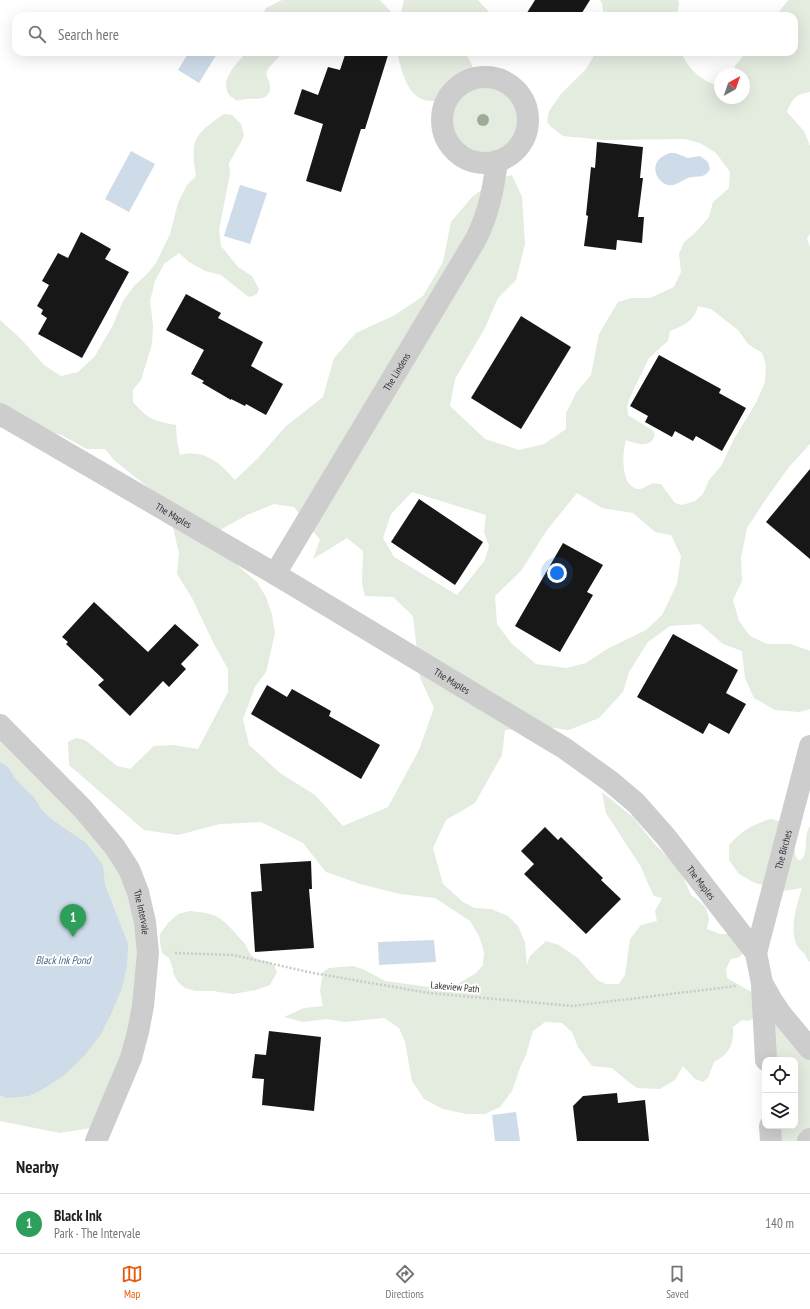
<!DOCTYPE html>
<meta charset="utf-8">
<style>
body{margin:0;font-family:"PT Sans Narrow",sans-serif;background:#f6f6f6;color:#202124}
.controls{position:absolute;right:12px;bottom:12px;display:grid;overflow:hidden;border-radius:8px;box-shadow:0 4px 16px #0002}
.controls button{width:36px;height:36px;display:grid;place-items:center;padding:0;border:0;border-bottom:1px solid #e0e0e0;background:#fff;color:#202124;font:20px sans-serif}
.compass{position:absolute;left:714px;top:68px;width:36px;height:36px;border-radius:50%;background:#fff;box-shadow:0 4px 16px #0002;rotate:40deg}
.you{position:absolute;left:557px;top:573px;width:14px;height:14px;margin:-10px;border:3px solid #fff;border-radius:50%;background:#1a73e8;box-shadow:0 0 0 6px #1a73e833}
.badge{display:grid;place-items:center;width:26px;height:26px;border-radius:50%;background:#ea580c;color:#fff;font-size:13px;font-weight:700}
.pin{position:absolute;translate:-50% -33px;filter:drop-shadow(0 1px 2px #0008)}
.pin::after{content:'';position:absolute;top:21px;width:14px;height:12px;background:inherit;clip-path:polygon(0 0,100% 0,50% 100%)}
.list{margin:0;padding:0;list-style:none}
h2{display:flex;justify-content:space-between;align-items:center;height:52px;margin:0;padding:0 16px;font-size:17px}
h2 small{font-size:13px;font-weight:400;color:#757577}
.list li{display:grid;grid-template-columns:26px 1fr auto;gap:12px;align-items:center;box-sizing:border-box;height:60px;padding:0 16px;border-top:1px solid #e0e0e0}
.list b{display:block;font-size:15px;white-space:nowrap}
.list p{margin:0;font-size:13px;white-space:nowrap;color:#757577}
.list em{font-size:13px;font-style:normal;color:#757577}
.icon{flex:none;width:22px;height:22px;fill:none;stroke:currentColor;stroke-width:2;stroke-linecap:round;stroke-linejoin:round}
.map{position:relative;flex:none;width:810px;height:1141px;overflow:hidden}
.search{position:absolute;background:#fff;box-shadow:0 4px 16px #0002;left:12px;right:12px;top:12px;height:44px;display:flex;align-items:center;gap:10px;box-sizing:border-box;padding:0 14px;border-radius:12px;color:#757577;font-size:15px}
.sheet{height:112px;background:#fff}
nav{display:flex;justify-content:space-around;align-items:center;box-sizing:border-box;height:56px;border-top:1px solid #e0e0e0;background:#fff;font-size:11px;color:#757577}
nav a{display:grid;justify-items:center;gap:2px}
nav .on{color:#ea580c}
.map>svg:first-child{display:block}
</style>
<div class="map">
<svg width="810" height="1141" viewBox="0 0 810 1141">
<rect width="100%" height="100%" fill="#fff"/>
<g fill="#e4ebdf" fill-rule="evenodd">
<path d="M282,0h98l15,16h-15l-6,-4 -16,4h-96l4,-8z"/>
<path d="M404,0h74l11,12 1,4h-90z"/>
<path d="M600,0h78l1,3 -2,13h-73l-2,-12z"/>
<path d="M788,0h22v92c-14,2 -18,7 -23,20l17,19 6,15v87l-3,6 3,8v197l-21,23 -23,32 -19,29 -6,30 1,23 -9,19 6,21 11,15 17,8h24l19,7v58l-11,3 -24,-2 -21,-12 -9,-20 -3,-27 -19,-7 -23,-20 -30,2 -22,16 -19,30 -6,20 -24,26 -30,12 -31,-4 -33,4 -3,25 -27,48 -29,17 -13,28 10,36 20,18 12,6 16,1 17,7 10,10 7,16 2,23 3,-9 16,-15 13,4 19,13 19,22 9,4h13l6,-9 5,-36 11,-14 16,-4 -2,-10 7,-13 -8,-2 -5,-10 -8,-19 -35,-54 -4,-21 32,26 19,24 27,28 11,25 8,6 7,7 3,11 -2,10 13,5h8l16,17 -4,6 -9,2 -5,10 1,9 23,13 6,2v23l-7,5 -7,-1 -9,7c1,17 -3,27 -19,35l-6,16 -5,4 -8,-3 -12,-13 -8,14 -15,9 -23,-1 -11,-8 -14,-12 -20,-2 -14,-19 -6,-15 -10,-9 -17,-1 -12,9 -7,24 -5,10 -9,26 -12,16 -15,7h-18l-24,-5 -19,-10 -12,-18 -7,-39 -6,-14 -15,-10 -39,4 -18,-3 -24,3 -19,-5 20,-9 19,-2 -3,-15 3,-19 6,-4 24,-2 12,4 20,11 51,7 22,-4 18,-11 7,-8 1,-13 -5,-16 -9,-15 -35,-23 -35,-4 -40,-10 -34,-12 -23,-29 -42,-21 -41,2 -42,11 -34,-5 -75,-65 -1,-23 8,-4 9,2 32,26 13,3 24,-23 19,-1 25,4 30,-57v-23l-14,-25 -22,-46 -15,-24 2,-21 -6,-25 -19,-36 -40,-32 -9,-11h-18l-26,-14 -26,-8 -35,1v-108l21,19 23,26 17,11 17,-4 17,-16 18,-31 10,-24 11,-15 13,-12 9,-11 14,-29 8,-31 9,-18 9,-9c-6,-37 -2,-41 28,-62l8,1 9,9 3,11 -3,7 -12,21 1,11 -11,56 2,16 17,21 14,9 7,13 -2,5 -7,3 -4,-2 -25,-20 -16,-4 -16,-9 -10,-9 -15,11 -9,17 -5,20 3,24 -1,19 -11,36 -8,10v12c15,17 20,19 43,23l1,16 3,14c25,-6 39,7 55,25l24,-23 26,-30 38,-30 11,-39 22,-25 39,-18 28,-19 20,-34 8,-40 21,-25 23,-17 17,-5 10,22 3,47 -9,36 -18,18 -13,30 -30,51 -5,27 35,33 34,11 25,-6 22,-15v-16l10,-20 15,-18 8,-41 19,-32 13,-4h19l24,-11 7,-15 -2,-18 5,-12 11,-9 14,-16 4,-15 16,-14 1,-16 -14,-19 -16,-10 -15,-4 -81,1 -41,-4 -12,-9 -4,-5 2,-11 12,-17 25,-25 10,-17h85c7,17 21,30 39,34v12h24v-24h-10l1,-8 11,-14h48v-36h-18zM698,306l13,3 27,21 10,14 14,9 4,12 -1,17 -9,21 -21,34 -14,29 -12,14 -6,14 -8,7 -13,4 -7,-2 -14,-19c-3,0 -7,-1 -10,0 -4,1 -7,5 -11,5 -20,0 -18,-37 -14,-49 10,4 26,9 29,-6l-3,-4 -24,-15 -1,-9 4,-11 18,-37 19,-17 2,-10c14,-5 24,-10 28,-25zM412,492l74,23 -2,17 5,14 -4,14 -28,35 -63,-38 -11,-19 8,-24zM577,493l25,15 31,5 22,19 16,3 10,21 -4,28 -15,31 -16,15 -39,19 -21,14 -20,5 -30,-4 -25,-21 -14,-19 -2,-28 26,-25 26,-41zM274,504l20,3 26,33 -7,19 34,-21 16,13 -1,33 3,12 28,1 20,19 7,62 14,30 -15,42 -31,57 -45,19 -28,-31 -35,-22 -31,-28 -6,-26 12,-32 11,-15 9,-39 -3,-18 -6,-18 -9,-15 -20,-17 -4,-6 -13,-29 27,-15z"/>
<path d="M247,52h36c-3,5 -15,15 -16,19 -2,6 3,9 3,15 0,16 -14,12 -24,13 -3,0 -6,1 -9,2 -2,-2 -6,-4 -8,-6 -10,-16 9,-33 18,-43z"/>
<path d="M397,52h79l-9,4c6,9 7,13 4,24 19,-5 32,-1 46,13 8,7 11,20 11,30 -1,9 -4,16 -9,23 -28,41 -95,6 -71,-48 -5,1 -10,2 -15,3 -26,1 -31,-30 -36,-49z"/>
<path d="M0,725l114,121 34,107 -45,173 -43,7 -60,-12z"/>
<path d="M771,819l12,3 10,18 3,18 4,3c10,-9 2,-23 10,-35v136c-3,-2 -3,-4 -5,-8 -2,-2 -5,-4 -7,-7 -10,-15 -1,-43 4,-59l-19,3 -28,-8 -16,-9 -10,-14v-15c12,-14 24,-21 42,-26z"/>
<path d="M190,911c27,3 29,4 47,24 2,3 6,6 8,9 3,5 4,9 8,13 9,7 19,-1 24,15l-7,13 -14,5 -23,4 -20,-3h-17l-11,-3 -7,-6 -5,-9v-4l-4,-11 -7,-5 -2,-10v-9l8,-11 10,-9z"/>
<path d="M771,999l39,50v90l-2,2h-37l-1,-15h25v-66h-29z"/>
</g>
<g fill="#cedbe9">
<path d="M189,52h29l-19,31 -21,-13z"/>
<path d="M131,151l24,13 -26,48 -24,-13z"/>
<path d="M670,153h5l13,5 12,-2 8,6 2,7c-5,9 -10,7 -18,8 -9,1 -15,10 -24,8 -9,-2 -16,-14 -11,-23 3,-5 8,-7 13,-9z"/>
<path d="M240,185l27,8 -17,51 -26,-8z"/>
<path d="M0,762l8,5 6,10 10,11 10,9 7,12 10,10 35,24 17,22 2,20 23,59 -1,22 -5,22 -11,26 -10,20 -17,22 -21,20 -20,13 -14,7 -23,2 -6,-3z"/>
<path d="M434,940l2,22 -57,3 -1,-23z"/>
<path d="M516,1112l4,29h-25l-3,-26z"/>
</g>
<g fill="#171717">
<path d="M535,0h55l-10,16h-55z"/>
<path d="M346,52h43l-24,77h-4l-20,63 -35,-11 17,-57 -29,-10 8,-25 16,6 10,-28 12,3z"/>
<path d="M597,142l46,5 -3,31h3l-5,39h6l-2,26 -25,-3 -1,10 -32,-4 4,-30 -2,-1 5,-48 4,1z"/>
<path d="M81,232l30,17 -6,10 24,13 -47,86 -44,-24 9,-16 -6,-4 2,-4 -6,-4 12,-21 -7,-4 16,-28 10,5z"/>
<path d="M186,294l35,19 -3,5 45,24 -12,24 32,18 -17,31 -20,-11 -1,2 -14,-7v1l-29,-17 2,-2 -13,-7 13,-24 -38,-20z"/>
<path d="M521,316l50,31 -50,82 -50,-31z"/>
<path d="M659,355l62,34 -2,4 27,15 -24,43 -26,-15 -3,5 -18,-10 -3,6 -27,-15 3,-6 -18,-10z"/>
<path d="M810,469v90l-44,-37z"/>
<path d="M419,499l64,43 -28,43 -64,-43z"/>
<path d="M563,543l40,22 -16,27 6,3 -33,57 -45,-26z"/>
<path d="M94,602l54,50 27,-28 24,21 -18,19 5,5 -17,18 -6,-6 -33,35 -32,-31 6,-5 -38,-36 2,-2 -6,-5z"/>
<path d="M673,634l65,36 -12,23 20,11 -17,30 -20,-11 -6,11 -66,-37z"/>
<path d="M267,685l20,12 5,-8 39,22 -2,5 51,29 -19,34 -110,-65z"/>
<path d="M545,827l13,13 3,-3 42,41 -2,2 20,19 -35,35 -62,-60 10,-10 -13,-13z"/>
<path d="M311,861l1,28h-3l5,59 -59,4 -4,-60 11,-1 -2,-27z"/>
<path d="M269,1031l52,6 -7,74 -52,-6 2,-26 -12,-1 3,-24 11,1z"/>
<path d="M617,1093l1,10 27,-3 4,41h-72l-4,-35 10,-10z"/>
</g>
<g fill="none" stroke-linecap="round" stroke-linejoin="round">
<path stroke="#cacaca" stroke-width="2.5" stroke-dasharray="2 2" stroke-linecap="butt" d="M175,953l58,2 80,18 116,20 143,13 164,-20"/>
<g stroke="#cdcdcd" stroke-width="22">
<circle cx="485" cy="120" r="43"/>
<path id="s1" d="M0,414l275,160 264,159 25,15 46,33 26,22 30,34 90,116 6,30 9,16 10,15 29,35"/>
<path id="s2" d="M275,574l201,-335c13,-27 17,-48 21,-78"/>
<path id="s3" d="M0,725l83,84 31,37 15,23 9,23 7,30 3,31 -5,53 -5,26 -7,26 -35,83"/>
<path id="s4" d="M756,953l54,-207"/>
<path d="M762,986l4,74"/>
<path d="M770,1126l1,15"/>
<path d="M808,1141l2,-2"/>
</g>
</g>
<circle fill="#9eab97" cx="483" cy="120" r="6"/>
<g text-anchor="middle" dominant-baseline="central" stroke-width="4" stroke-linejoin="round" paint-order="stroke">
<g font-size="10" fill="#303030" stroke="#fff">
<text stroke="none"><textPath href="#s2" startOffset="236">The Lindens</textPath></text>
<text stroke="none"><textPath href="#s1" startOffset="201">The Maples</textPath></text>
<text stroke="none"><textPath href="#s1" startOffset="525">The Maples</textPath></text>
<text stroke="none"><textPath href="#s4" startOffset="107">The Birches</textPath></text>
<text stroke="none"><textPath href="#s1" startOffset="849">The Maples</textPath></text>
<text stroke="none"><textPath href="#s3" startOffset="239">The Intervale</textPath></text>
<text transform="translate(455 987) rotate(5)">Lakeview Path</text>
</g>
<g font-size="11" font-style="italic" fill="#46678a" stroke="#fff">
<text x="63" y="960">Black Ink Pond</text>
</g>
</g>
</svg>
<div class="controls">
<button><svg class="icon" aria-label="locate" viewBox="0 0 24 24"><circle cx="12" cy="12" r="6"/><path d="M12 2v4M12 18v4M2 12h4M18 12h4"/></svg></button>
<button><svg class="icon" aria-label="layers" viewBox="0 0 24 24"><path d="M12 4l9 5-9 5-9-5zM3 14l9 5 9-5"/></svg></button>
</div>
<svg class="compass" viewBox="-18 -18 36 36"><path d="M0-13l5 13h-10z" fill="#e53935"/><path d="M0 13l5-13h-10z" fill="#757577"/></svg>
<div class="you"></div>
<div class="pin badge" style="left:73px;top:937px;background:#2e9e5b">1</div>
<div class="search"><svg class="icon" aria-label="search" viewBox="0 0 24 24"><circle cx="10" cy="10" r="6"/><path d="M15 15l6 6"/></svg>Search here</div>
</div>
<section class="sheet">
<h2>Nearby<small></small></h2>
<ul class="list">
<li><span class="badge" style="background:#2e9e5b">1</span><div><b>Black Ink</b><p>Park · The Intervale</p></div><em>140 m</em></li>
</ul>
</section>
<nav>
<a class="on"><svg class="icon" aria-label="map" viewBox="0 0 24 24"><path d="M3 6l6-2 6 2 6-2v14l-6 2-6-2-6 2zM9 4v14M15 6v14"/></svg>Map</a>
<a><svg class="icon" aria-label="directions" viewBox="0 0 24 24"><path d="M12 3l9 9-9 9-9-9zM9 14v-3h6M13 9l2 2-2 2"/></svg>Directions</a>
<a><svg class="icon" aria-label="saved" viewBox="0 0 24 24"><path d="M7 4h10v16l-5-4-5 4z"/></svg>Saved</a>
</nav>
